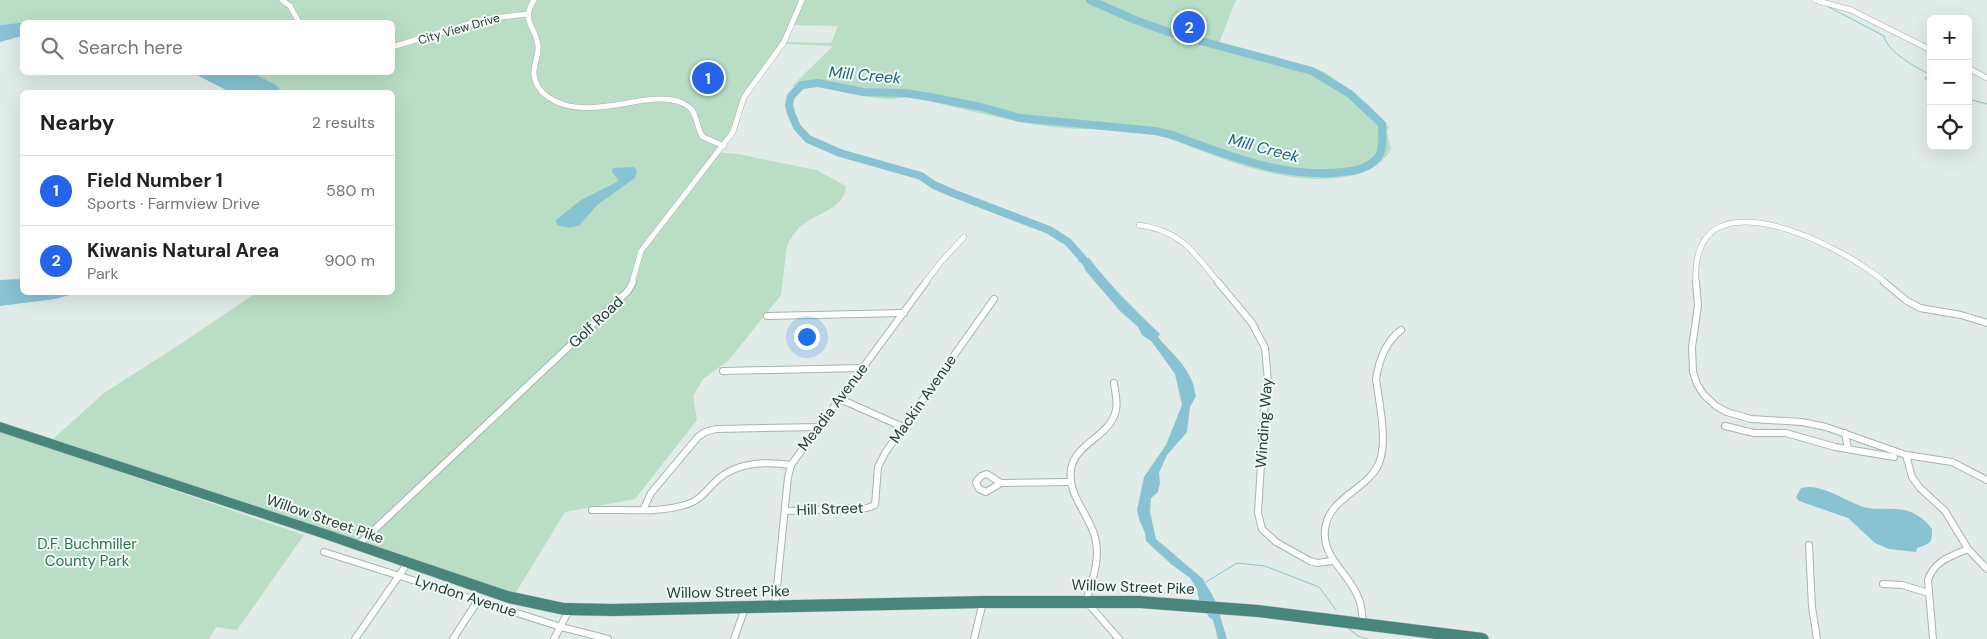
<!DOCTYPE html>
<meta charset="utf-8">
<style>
body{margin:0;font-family:"DM Sans",sans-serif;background:#f6f6f6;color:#222}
.controls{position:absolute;right:15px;top:15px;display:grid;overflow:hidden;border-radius:8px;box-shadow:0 5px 20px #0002}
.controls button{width:45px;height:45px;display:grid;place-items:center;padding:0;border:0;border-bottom:1px solid #e0e0e0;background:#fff;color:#222;font:25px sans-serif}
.you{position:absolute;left:806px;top:336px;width:18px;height:18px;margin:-12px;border:4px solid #fff;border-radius:50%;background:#1a73e8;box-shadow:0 0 0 8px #1a73e833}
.badge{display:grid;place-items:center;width:32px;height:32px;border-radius:50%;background:#2563eb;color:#fff;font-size:16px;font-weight:700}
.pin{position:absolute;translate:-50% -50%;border:2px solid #fff;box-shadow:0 1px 5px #0006}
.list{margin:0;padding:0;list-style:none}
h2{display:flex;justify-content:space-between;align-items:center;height:65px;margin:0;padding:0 20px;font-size:21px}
h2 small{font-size:16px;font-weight:400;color:#767676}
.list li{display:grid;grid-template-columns:32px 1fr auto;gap:15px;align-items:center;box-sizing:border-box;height:70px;padding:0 20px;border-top:1px solid #e0e0e0}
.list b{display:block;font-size:19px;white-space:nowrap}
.list p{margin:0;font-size:16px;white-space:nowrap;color:#767676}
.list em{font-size:16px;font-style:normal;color:#767676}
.icon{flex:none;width:28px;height:28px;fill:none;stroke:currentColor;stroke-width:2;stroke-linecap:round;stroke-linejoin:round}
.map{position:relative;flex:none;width:1987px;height:639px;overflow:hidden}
.search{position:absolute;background:#fff;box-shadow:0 5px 20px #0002;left:20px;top:20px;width:375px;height:55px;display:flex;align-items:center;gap:12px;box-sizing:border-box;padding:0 18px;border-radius:8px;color:#767676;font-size:19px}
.panel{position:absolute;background:#fff;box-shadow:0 5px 20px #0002;left:20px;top:90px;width:375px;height:205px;border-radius:8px}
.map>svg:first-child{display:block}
</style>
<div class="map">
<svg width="1987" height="639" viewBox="0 0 1987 639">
<rect width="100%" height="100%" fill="#e1ece8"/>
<g fill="#b9dec5" fill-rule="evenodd">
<path d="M0,0h1236l-17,43 106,29 44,33 20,22 -2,5 4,17c-11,24 -50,31 -74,30 -42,-1 -82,-15 -121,-30 -15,-6 -30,-12 -46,-16 -32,-6 -66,-2 -98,-6 -47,-6 -92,-19 -137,-29 -10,-2 -20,2 -30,1 -23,-2 -45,-8 -67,-13h-8l-12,5 -6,-5 41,-40 -53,-2 -36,49 -15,40 -14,19 23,2 78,16 30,16c-1,23 -30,27 -45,40 -6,5 -10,13 -14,19l-6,50 -53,66 -25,18 -10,17 4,24 -62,79 -70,13 -50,82 -462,-155 51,-46 78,-50 74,-50 136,-1v-200h-110l-6,-7 -23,-12 139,-1v-50h-297l-50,-2 -45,5zM793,25l44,1h1l-7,17 -44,-1z"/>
<path d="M0,431l304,104 -67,95 -21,-3 -7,12h-209z"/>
</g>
<g fill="#87c3d3">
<path d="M45,20l50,2h-73v14l-22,6v-17z"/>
<path d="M193,73h60l23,12 6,7h-52z"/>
<path d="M634,167l3,4 -2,7 -38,27 -17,20 -10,3 -13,-3 -1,-5 25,-20 36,-18 1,-3 -6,-7 1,-4z"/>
<path d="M1089,258c21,28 46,52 71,76l-2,3c12,15 27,26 34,44 2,4 2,9 4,15l-6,11 -3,25 -20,23 -8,18 1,10 -2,9 -7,6 -1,14 6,27 47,40 13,23 11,37h-9l-5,-19 -4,-3 -10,-17 -2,-11 -7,-11 -19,-14 -25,-23 -1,-8 -6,-14 -2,-9 7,-33 22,-32 16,-40 -7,-31 -23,-32 -10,-7 -4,-8 -18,-16 -35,-41 -2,-6 -5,-3z"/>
<path d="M22,279v13l55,1 -22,6 -55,7v-26z"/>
<path d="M1809,487c22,1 38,16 59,21 13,2 27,-1 40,3 10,3 18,10 24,18 0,16 -2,14 -15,19l-1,4 -27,-3 -14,-6 -27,-25 -49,-17 -3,-4 5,-9z"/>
</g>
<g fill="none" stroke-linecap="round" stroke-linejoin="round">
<g stroke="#87c3d3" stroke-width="1">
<path d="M1825,5l59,31c3,16 33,32 47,39"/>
<path d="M1931,76l-6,2 6,7"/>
<path d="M1968,99l19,5"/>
<path d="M1206,582l31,-19 28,3 54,21 17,23"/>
<path d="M1348,628l10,8 9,3"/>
</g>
<path stroke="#87c3d3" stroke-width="8" d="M1090,0l45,20 36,13 141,38 38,23 32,30c0,10 2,21 -2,30 -7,13 -24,17 -37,18 -62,7 -117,-18 -174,-38l-14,-3 -135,-13 -39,-11 -51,-10 -25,-4 -42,-1 -45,-9 -16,2 -11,11 -2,9 2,8 6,14 11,12 32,14 81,23 13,9 21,9 94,36 19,12 23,26"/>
<g stroke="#a4b4af" stroke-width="6">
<g id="minor-far1">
<path d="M282,0l8,6 9,16"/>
<path d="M534,0c-14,22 2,25 4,46 1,10 -5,19 -4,29 1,9 7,17 14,22 43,30 108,-15 141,10 9,7 7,21 14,30l21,9"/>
<path d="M1815,0l36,10 80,40"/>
<path d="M392,47l93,-28 42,-5"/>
<path d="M1968,68l19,10"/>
<path d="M1139,225c43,6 54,27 80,58"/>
<path d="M632,283l9,-32 92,-119 11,-35 40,-55 18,-42"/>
<path d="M925,283l15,-20 24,-26"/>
<path d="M1696,283c-7,-116 146,-38 190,0"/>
</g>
</g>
<g stroke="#a4b4af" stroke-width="8">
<g id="minor">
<path d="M1218,282l34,41 13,25 3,33 -3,19 -7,113 4,16 14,13 34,19 7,2 15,-2"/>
<path d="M1696,282l2,24 -6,41 1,25 4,12 7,11 12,11 11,6 24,7 51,3 24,5 80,28 46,7 35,18"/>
<path d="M1884,282l23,19 13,7 41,7 26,8"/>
<path d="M767,316l137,-3"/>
<path d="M723,371l139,-3"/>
<path d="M1114,383c1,9 4,18 2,27 -6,27 -40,32 -45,59 -4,26 18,45 24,68 6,22 -3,44 -9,64l33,38"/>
<path d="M840,399l63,28"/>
<path d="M1725,426l29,7h32l49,14 59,10"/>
<path d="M1845,433l3,16"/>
<path d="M1906,455l6,22 8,11 25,23 23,38 19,20"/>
<path d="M987,474l14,9 -15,9 -7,-3 -3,-7 5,-6z"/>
<path d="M1001,483l70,-1"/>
<path d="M644,508l7,-15 47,-56 7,-5 11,-3 103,-2"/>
<path d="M592,510c31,-1 66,4 96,-6 12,-4 19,-14 27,-22 20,-20 49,-21 76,-17"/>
<path d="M785,511l82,-3 8,-3 3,-38 7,-14 109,-154"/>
<path d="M358,545l270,-254 5,-9"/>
<path d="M1809,545l3,62 5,32"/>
<path d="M324,552l237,75 47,12"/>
<path d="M1883,584l19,1 27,8"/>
<path d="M775,607l13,-130 3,-12 135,-183"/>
<path d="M1363,623c-1,-9 -1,-18 -5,-26 -9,-24 -36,-39 -33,-67 3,-33 43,-40 54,-67 9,-22 0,-61 -3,-84 3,-19 9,-37 25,-49"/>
<path d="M355,639l52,-75"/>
<path d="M453,639l24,-37"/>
<path d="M554,639l15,-29"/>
<path d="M734,639l11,-31"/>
<path d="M974,639l9,-37"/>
<path d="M1933,639l-5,-59c6,-19 23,-24 40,-31"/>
</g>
</g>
<g stroke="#c1c9c7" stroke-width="1">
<path id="trunk" d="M0,422l325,107 183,62 56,12 49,1 370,-8h157l118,9 225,28 4,2 2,4h-54l-177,-22 -118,-9h-157l-370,8 -49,-1 -56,-12 -183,-64 -325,-107z"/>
</g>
<use href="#minor-far1" stroke="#fff" stroke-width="5"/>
<use href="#minor" stroke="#fff" stroke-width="6"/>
<use href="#trunk" fill="#48867c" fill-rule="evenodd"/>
</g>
<g text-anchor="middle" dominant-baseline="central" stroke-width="4" stroke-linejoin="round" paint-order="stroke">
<g font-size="12" fill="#213d37" stroke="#f1f8f5">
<text transform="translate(459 29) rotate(-16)">City View Drive</text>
</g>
<g font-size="15" fill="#213d37" stroke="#f1f8f5">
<text transform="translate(596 322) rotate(-43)">Golf Road</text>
<text transform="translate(923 399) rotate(-55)">Mackin Avenue</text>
<text transform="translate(833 407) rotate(-53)">Meadia Avenue</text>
<text transform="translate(1264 423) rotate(-86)">Winding Way</text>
<text transform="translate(830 509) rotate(-2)">Hill Street</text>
<text transform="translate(325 519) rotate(19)">Willow Street Pike</text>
<text transform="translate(1133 587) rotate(2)">Willow Street Pike</text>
<text transform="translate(728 592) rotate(-1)">Willow Street Pike</text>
<text transform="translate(466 596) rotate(18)">Lyndon Avenue</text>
</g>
<g font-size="15" fill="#2a754b" stroke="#f1f8f5">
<text x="87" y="544">D.F. Buchmiller<tspan x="87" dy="17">County Park</tspan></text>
</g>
<g font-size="16" font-style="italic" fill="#19657b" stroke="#f1f8f5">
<text transform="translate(865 75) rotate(5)">Mill Creek</text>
<text transform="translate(1264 148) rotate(15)">Mill Creek</text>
</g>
</g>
</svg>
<div class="controls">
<button>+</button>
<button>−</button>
<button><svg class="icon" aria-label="locate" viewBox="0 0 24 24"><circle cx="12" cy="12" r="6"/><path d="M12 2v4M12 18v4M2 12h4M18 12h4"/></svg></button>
</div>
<div class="you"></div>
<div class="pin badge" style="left:708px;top:78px">1</div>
<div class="pin badge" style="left:1189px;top:27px">2</div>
<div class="search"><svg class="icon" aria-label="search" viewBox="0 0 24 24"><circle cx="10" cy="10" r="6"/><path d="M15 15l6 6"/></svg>Search here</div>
<section class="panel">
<h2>Nearby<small>2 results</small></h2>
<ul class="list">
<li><span class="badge">1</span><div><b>Field Number 1</b><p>Sports · Farmview Drive</p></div><em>580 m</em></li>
<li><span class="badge">2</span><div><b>Kiwanis Natural Area</b><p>Park</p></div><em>900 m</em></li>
</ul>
</section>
</div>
